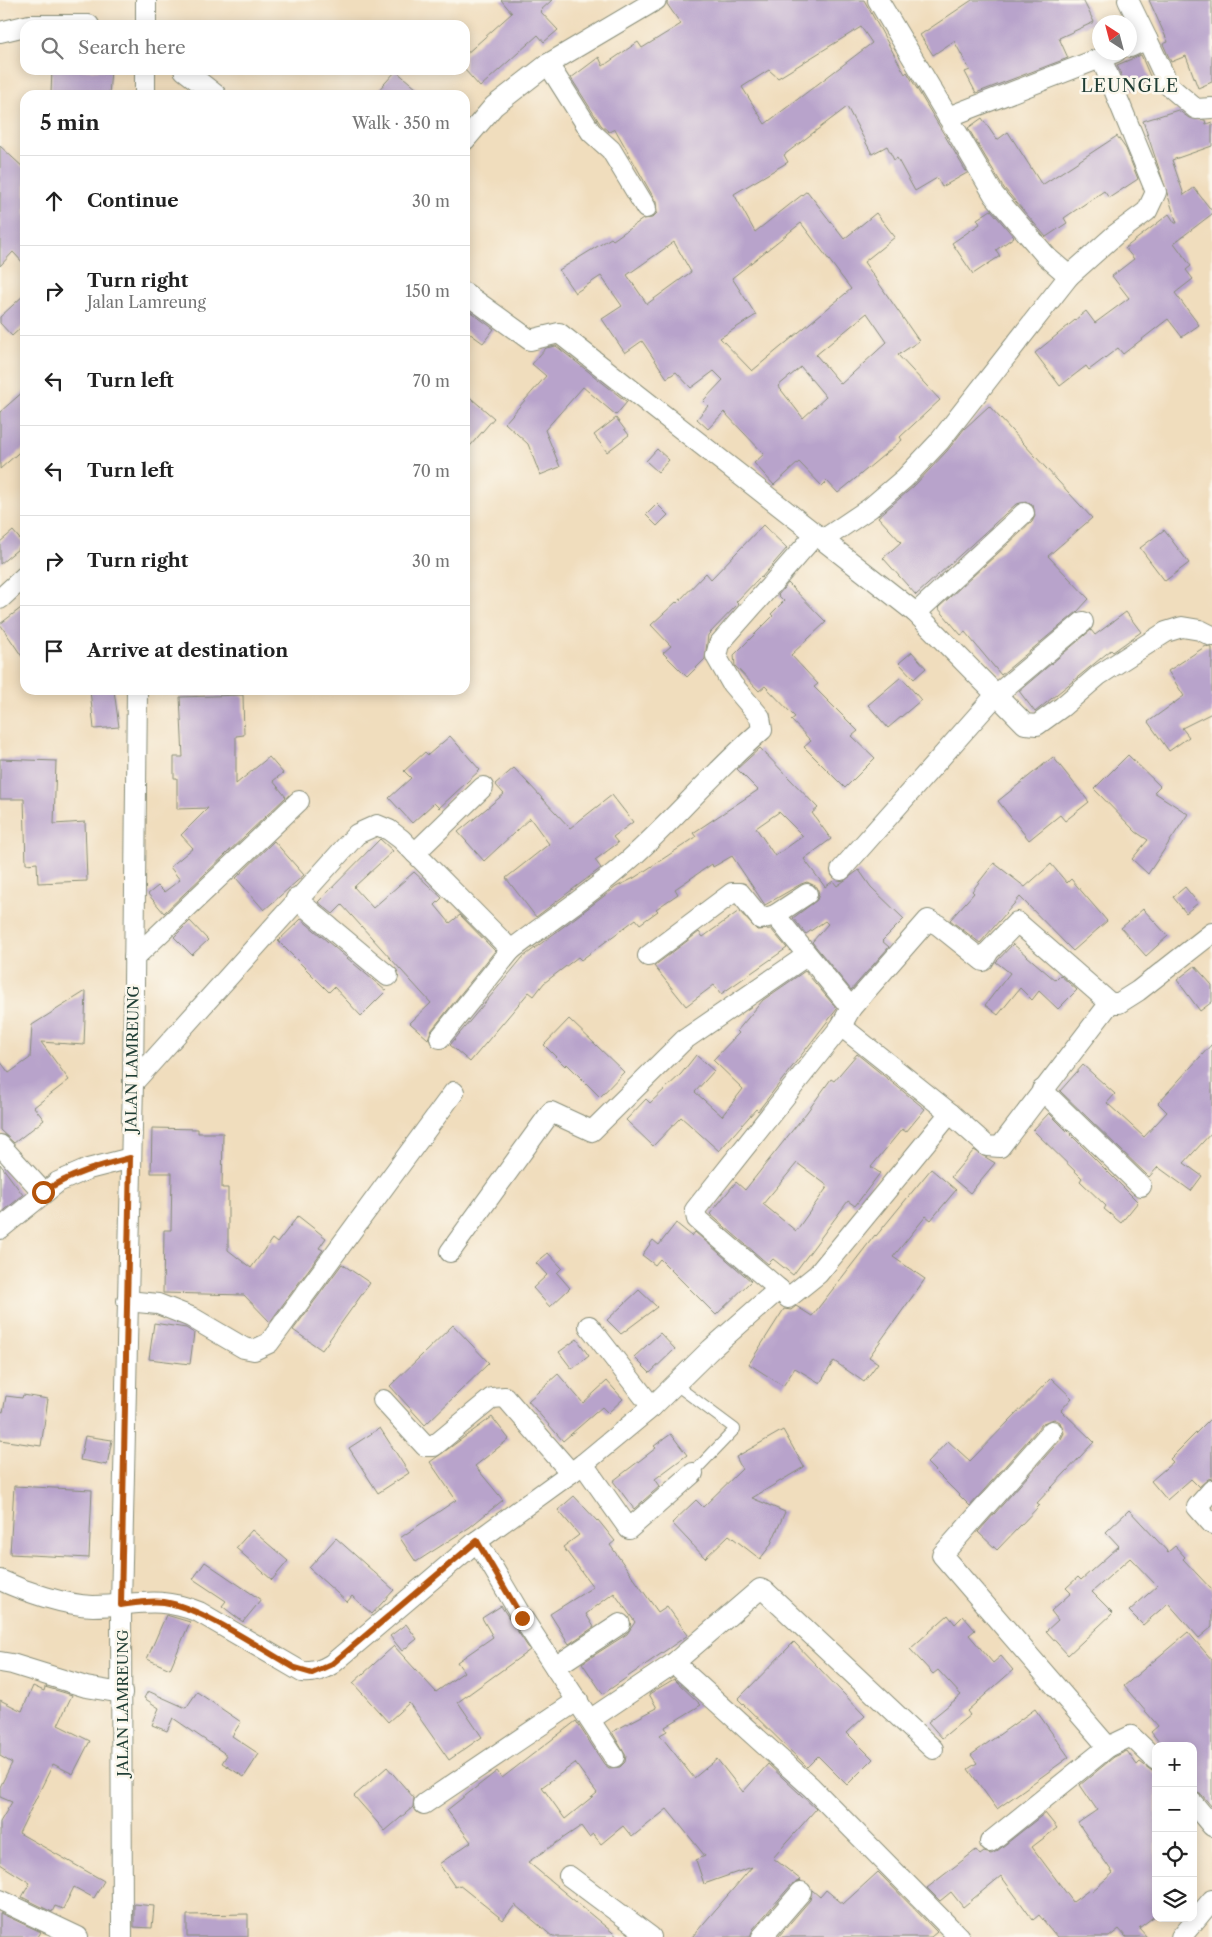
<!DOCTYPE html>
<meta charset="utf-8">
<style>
body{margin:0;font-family:"Libre Caslon Text",serif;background:#f2f2f2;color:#222}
.controls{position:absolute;right:15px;bottom:15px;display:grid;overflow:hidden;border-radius:10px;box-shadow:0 2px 12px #0003}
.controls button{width:45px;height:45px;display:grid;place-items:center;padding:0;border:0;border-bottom:1px solid #e0e0e0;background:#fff;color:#222;font:25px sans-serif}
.compass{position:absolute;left:1092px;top:15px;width:45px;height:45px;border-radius:50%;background:#fff;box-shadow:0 2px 12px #0003;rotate:324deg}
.stop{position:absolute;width:15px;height:15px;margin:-11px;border:4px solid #b45309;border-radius:50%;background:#fff}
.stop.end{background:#b45309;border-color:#fff;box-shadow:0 1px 5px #0008}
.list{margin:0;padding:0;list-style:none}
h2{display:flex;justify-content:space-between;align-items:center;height:65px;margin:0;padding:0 20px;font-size:21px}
h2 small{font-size:16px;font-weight:400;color:#767676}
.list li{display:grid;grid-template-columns:32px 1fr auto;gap:15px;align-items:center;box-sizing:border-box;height:90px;padding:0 20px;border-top:1px solid #e0e0e0}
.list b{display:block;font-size:19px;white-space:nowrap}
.list p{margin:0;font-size:16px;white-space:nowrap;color:#767676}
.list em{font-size:16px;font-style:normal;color:#767676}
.icon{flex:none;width:28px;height:28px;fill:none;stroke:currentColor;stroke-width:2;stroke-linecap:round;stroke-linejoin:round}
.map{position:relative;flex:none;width:1212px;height:1937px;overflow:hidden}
.search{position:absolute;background:#fff;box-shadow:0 2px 12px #0003;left:20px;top:20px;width:450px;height:55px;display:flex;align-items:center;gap:12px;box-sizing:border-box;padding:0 18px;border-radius:15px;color:#767676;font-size:19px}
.panel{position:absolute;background:#fff;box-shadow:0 2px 12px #0003;left:20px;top:90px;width:450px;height:605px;border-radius:15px}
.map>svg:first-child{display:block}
</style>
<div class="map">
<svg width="1212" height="1937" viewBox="0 0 1212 1937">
<rect width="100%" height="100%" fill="#fbf7ec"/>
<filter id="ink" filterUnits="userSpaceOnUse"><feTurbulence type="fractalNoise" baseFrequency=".02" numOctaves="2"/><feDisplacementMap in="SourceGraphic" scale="10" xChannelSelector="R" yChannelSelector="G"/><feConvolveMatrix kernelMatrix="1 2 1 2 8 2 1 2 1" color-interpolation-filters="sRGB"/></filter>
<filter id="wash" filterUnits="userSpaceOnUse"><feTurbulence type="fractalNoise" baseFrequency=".0096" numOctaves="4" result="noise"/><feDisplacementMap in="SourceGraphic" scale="20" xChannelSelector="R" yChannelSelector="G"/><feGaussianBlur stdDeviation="1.12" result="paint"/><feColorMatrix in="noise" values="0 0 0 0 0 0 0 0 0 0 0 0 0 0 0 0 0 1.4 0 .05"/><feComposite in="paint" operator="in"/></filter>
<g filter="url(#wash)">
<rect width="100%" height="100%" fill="#f0ddbd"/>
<g id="blocks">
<g fill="#b8a3cb" fill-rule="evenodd">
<path d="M501,0h51l-12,11 18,19 -14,12 -6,-7 -58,52 -15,-17v-15l47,-42z"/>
<path d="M668,0h196l41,74 2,-2 60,101 -25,14 -5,-9 -22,13 -18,-33 -3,2 -7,-14 -15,8 -25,-47 -63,48 4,7 -54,32 21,38 52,-41 37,48 32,-26 19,24 -31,25 55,79 -21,14 42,45 -40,37 2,3 -64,53 -11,-12 -5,5 -23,-24 -25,23 -20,-22 10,-9 -40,-42 -16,17 -11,-10 11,-13 -5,-5 20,-21 -9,-9 -23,17 -15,-16 -9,6 -25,-37 -17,12 -23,-34 20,-13 -21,-30 -26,17 -16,-23 52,-32 2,2 30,-21 9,-1 5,-5 -1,-11 -41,-73 -6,3 -8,-7 -30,-47 28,-21 4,9 35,-24 4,6 39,-24 -14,-20zM861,27l11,16 -107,81 -23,-37 27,-17 9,8zM801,223l50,66 -99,82 -32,-33 36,-23 -24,-37zM674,242l17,30 -44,32 -20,-29zM867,313l20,29 -46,42 -25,-29zM801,367l25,30 -23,21 -25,-32z"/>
<path d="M972,0h111l11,22 -35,16 9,20 -92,35 -11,-21 5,-2 -16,-29 -21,14 -13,-20z"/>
<path d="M1149,0h63v82l-14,6 -12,-32 -15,6 -8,-18 5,-2z"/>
<path d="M1141,55l11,26 -24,11 -11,-27z"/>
<path d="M52,70h59l-2,25 -58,-2z"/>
<path d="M396,71l28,24h-50z"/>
<path d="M1178,110l11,8 16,2 1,4 6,-2v24l-40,14 12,35 10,-7 18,23v3l-38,29 17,23 -5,4 7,9 -18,14 24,32 -17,12 -14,-18 -45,35 -5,-6 -29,22 -3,-4 -26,20 -25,-33 51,-42 9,12 34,-25 -17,-22 22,-17 -9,-11 44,-34 6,9h2l-34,-102z"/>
<path d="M982,118l15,22 11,-8 34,53 75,-49 9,13 12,30 -29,19 -5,-7 -40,27 3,5 -21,14 -42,-49 -36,-60z"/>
<path d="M0,146l25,23v96l-12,-13 -13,14z"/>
<path d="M991,210l23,27 -18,13 4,6 -27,18 -21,-31 28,-19 -3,-5z"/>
<path d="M25,294v30l-13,12 -12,-13v-6z"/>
<path d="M465,308l29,21 -11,14 -18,-13z"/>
<path d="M556,346l71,56 -11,13 -33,-28 -38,43 15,37 -20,8 -12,-31 -23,-21 41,-47 -14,-12 14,-16z"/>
<path d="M25,390v57l-25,22v-57z"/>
<path d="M465,393l29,25 -29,34z"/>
<path d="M989,406l103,112 -44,38 41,43 -12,13 -76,63 -36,-43 -4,3 -23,-27 94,-86 3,-6 -2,-11 -6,-3 -11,2 -100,91 -33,-37 18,-16 -23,-25 36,-31 33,-35 17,-22z"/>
<path d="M616,418l13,17 -22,17 -13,-17z"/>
<path d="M657,449l12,11 -11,12 -12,-11z"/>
<path d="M657,504l11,11 -11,11 -11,-11z"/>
<path d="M763,525l24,23 -26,30 -1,-1 -24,25 2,2 -30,31 -3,24 -18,18 -24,-24 8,-7 -20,-21 25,-23 1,1 29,-30 5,6z"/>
<path d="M1164,530l25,33 -24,18 -25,-33z"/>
<path d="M13,531l11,13 -24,20v-22z"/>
<path d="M788,583l38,39 -35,33 27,29 -4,3 44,44 -6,5 23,22 -30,30 -41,-41 7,-6 -20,-21 4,-3 -30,-31 -6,5 -24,-25 -1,-11 39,-39 -2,-2 13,-13 -6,-6z"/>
<path d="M25,605v56l-25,-37z"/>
<path d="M1126,612l15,20 -28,20 -2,-2 -76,62 -16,-21 72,-61 4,5z"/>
<path d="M1206,646l6,2v65l-30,15 7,9 -20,14 -21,-29 36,-26 -16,-25z"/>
<path d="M912,652l14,16 -12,11 -15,-16z"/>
<path d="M901,677l20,23 -33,28 -20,-23z"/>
<path d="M90,690h24l5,37 -25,2z"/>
<path d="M243,695l1,40 -8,1v48l33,-27 14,16 -10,8 13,16 -122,116 -16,-19 10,-8 6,6 16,-12 -10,-13 23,-19 -12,-13 27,-27 -31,1v-31h-3v-21h9l-3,-60z"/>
<path d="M450,736l30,34 -41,38 -5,-5 -22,20 -23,-25 22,-20 -7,-7 21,-19 3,3z"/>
<path d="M760,748l58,60 -6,5 19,26 -27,20 21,28 8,-6 4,5 22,-16 12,17 33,32 -22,22 7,6 -38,43 -39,-48 16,-18 -3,-3 -19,13 -13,-16 24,-18 2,-6 -2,-7 -10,-5 -6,2 -36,21 -33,-49 -19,11 -1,-3 -37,25 3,5 -22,15 2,2 -18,13 -4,-5 -55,41 -3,-3 -34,26 -10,13 -5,-4 -59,70 -20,-17 73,-88 93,-70 18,-9 62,-41 -3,-4 65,-43 -21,-21zM779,812l24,24 -28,20 -19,-28z"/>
<path d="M1128,755l32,31 -6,6 34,22 -40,60 -16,-15 16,-19 -12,-8 -42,-43z"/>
<path d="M1053,757l36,45 -24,19 -5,-6 -31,25 -31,-39z"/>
<path d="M0,759l56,2 -2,63 31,-2 2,59 -49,2 -1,-20 -11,1 -2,-65h-24z"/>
<path d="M514,768l56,60 42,-33 21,27 -20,15 5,6 -23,17 6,8 -65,49 -30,-39 43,-34 -19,-26 -46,43 -26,-29 46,-38 -9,-10z"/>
<path d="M380,839l13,12 -39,36 19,21 41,-36 28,26 -7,7 15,18 10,-8 35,36 -64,80 -3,8 -18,-16 21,-20 -89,-98 -9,9 -15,-12z"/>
<path d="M274,841l30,34 -40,35 -28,-32z"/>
<path d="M994,863l31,24 26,-23 16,19 4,-4 36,42 -34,30 -53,-54 -40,46 -30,-23 24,-27 -2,-2z"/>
<path d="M1185,887l13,16 -12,10 -13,-16z"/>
<path d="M1143,909l25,27 -22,20 -25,-28z"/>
<path d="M739,911l18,19 14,-1 16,19 -66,46 -7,-9 -28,21 -32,-40 45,-34 4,5z"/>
<path d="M301,919l85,72 -25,25 -27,-29 -5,5 -51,-51z"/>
<path d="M190,921l18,19 -16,15 -18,-18z"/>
<path d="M1013,944l42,36 5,-5 17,15 -19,19 -19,-18 -7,9 -12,-12 -22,27 -13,-10 25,-32 -14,-11z"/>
<path d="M1195,966l17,19v17l-12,9 -23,-31z"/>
<path d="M805,971l32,38 -79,102 -2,-2 -37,42 -38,-34 -28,29 -27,-26 20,-21 4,4 31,-29 15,-19 18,16 -19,21 27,24 21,-27 -30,-29 26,-27 -2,-2 26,-31z"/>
<path d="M86,991l-2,54 -43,-3 28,38 -35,27 10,13 -30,23 -14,-13v-69l9,12 21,-15 2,-33z"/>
<path d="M569,1019l55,53 -24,25 -33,-33 -2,2 -21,-21z"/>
<path d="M1212,1044v88l-28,31 18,13 -11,15 -33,-24 -9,10 -89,-86 23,-26 32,29 -8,9 37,34 23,-25 -9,-9z"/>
<path d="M857,1054l68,55 -19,23 -4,-3 -31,38 9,6 -25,33 -7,-5 -55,74 -20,-16 -5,5 -58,-50 26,-32 9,8 62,-78 24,-33 3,2zM797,1163l31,23 -32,45 -33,-27z"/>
<path d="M1049,1113l89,89 -17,21 -17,-14 2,-3 -26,-25 2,-3 -49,-48z"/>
<path d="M152,1128l46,1v4h25l-1,55h6v62l23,18 21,-29 5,4 21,-27 28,22 -7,10 4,2 -53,72 -26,-27 -81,-2 1,-63h7l1,-57h-21z"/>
<path d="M974,1150l21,13 -25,30 -19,-16z"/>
<path d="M0,1164l23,31 -23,19z"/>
<path d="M931,1169l25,21 -25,30 -5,-4 -33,41 32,22 -56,78 9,6 -14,19 -30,-21 -14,22 -25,-15 -12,18 -34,-22 35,-55 7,1 5,-4 16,10 63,-81 1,1z"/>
<path d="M676,1223l16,13 3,-4 56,49 -35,34 -56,-56 -5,6 -13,-10 11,-15 6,5z"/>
<path d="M548,1253l14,15 -5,5 13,15 -20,19 -17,-19 14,-13 -11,-12z"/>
<path d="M342,1264l28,19 -48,67 -29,-20z"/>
<path d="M639,1290l18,17 -36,27 -14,-14z"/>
<path d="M154,1323l32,5 8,5 -4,31 -41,-5z"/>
<path d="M453,1325l36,38 -64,62 -35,-39z"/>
<path d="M660,1333l15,16 -25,24 -16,-16z"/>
<path d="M577,1339l12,17 -17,13 -13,-17z"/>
<path d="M558,1374l25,29 24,-22 16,18 -15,14 -6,-6 -39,34 -35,-40z"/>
<path d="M1051,1378l21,20 -11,12 33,32 -57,61 3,2 -43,45 -19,-18 83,-93 3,-6 -4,-11 -6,-3 -11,4 -73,83 -43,-43 21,-22 22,20z"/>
<path d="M23,1395l25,4 -7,47 -41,-6v-29l3,1 3,-16 16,2z"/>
<path d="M492,1417l17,22 -34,27 28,34 -33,27 -54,35 -16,-24 56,-38 -26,-38z"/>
<path d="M1212,1417v61l-4,1 -9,8 -8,-8 -24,21 -16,-19 22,-19 -3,-3z"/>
<path d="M380,1428l29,45 -31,20 -29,-45z"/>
<path d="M783,1430l21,37 -52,31 33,14 -15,34 -10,13 -31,-24 -24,23 -33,-35 24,-23 7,7 39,-38 -6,-12z"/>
<path d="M671,1434l16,21 -32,24 5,7 -26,23 -21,-28 43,-33 -2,-2z"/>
<path d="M85,1436l27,4 -5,25 -27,-5z"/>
<path d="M14,1486l78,4 -3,68 -79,-4z"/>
<path d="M574,1496l23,25 1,-1 17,21 -5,4 48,67 9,-6 21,29 -85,59 -21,-31 45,-29 8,-12 -21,-29 -28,21 8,13 -25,17 -19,-30 43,-27 -30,-40 16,-12 -21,-25z"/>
<path d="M1129,1510l39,42 7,-6 10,11 -2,2 29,31v37l-13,11 -31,-35 -25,22 -14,-14 28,-25 -27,-28 -38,34 21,21 -45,42 -22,-24 12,-11 -7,-9 20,-18 -5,-5 12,-11 3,3 38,-34 -13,-14z"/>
<path d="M252,1530l36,31 -16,19 -36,-32z"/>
<path d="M336,1538l58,52 -22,24 -20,-18 -5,6 -38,-34z"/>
<path d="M205,1562l56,38 -18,22 -21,-16 4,-5 -33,-22z"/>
<path d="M501,1606l29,44 -72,52 24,35 -33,23 -40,-57 -21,19 -35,-39 41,-37 42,46 28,-20 -7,-10 36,-25 -11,-19z"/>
<path d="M166,1615l24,7 -20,47 -23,-10z"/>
<path d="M948,1615l7,9 8,-8 12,14 -6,5 24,28 8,-7 12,14 -46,41 3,4 -28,23 -14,-16 33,-27 -23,-25 -5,4 -23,-25z"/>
<path d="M406,1624l11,15 -15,12 -12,-15z"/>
<path d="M1188,1632l24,28v147l-10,-12 -9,-4v-45h-31l-11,-14 7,-6 -34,-40z"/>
<path d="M794,1642l71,74 -18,17 26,26 -26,26 -29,-29 -11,11 -69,-68z"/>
<path d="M674,1679l27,26 -36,22 2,4 -7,4 34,43 23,-19 26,33 25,-28 48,45 -43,49 28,22 -9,4 -39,45 -3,8h-58l60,-70 -48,17 -8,-24 9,-4 -38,-47 -35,28 -9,-11 -22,18 -8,-10 -4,3 -8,-11 -53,36 90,75h-65l-38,-32 -12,15 -44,-35 -4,2 -16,-23 32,-22 -24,-32 50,-39 5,7 74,-57 28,43 5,4 11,-1 5,-5 1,-6 -14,-24 45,-24 -8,-14zM575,1763l22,30 -32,26 -23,-32z"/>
<path d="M33,1686l11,5 1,-4 27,8 -14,30 32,16 -17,33 -20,-10 -34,69 85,48 -10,17 -20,-11 -11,22 -8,-3 -3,6 -30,-15 8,-14 -30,-19v-42l12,-20 -12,-5v-10l12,-24 -12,-7v-56l22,11z"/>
<path d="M148,1691l38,17 11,-16 44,30 -9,14 27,18 -15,23 -22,-14 5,-8 -54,-37 -6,13 -15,-6 7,-17 -15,-10z"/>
<path d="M1035,1709l34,48 -72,52 -29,-40 9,-6 -6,-8z"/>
<path d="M1127,1751l10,14 3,-3 16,12v141l-17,13 8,9h-21l-7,-8 -10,8h-52l-18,-22 -6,5 -32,-44 -38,31 -12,-15 -11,9 -13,-13 49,-38 4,5 4,-3 7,2 6,-3 48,-38 12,15 -25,19 41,55 16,-12 2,2 22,-19 -35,-50 19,-13 -17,-25 34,-28z"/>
<path d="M387,1767l27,31 -1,9 -28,24 -31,-35z"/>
<path d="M878,1872l59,60 -6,5h-153l32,-37 2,-10 8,7 6,-7 17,14z"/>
<path d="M134,1904l20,2 -2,22 -18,-1z"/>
<path d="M0,1913l41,19 -3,5h-38z"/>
<path d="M248,1914v23h-61v-22z"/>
</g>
</g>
</g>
<g filter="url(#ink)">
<use href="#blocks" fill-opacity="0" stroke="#888d78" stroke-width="1"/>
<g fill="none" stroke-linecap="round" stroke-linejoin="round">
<g stroke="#888d78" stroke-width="12">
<path id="service" d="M676,1385l59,44 -42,44"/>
</g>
<g stroke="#888d78" stroke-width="22">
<g id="minor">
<path d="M878,0l70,117 168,-65"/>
<path d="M1128,0l19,39"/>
<path d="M29,25h60"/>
<path d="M146,25v-25"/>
<path d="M0,32l25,-6"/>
<path d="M1130,47l17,-8 22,47 27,23 16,-1"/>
<path d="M548,64l43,68 20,18 35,58"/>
<path d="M184,70l32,25"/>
<path d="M145,95v-25"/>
<path d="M948,117l46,78 53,62 22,19"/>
<path d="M465,140l29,-34 54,-42 108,-64"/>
<path d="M465,293l65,47 29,-7 357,280 109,111 12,1 25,-18 37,-32 67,-43 16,-5 18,3 12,6"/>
<path d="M824,539l46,-31 35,-30 34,-36 130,-166 47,-42 31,-23 9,-19 -55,-134"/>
<path d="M0,599l25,-23"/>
<path d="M916,613l108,-100"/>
<path d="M415,853l68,-66"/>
<path d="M841,870l155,-175 87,-73"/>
<path d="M296,899l92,77"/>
<path d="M775,915l76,93"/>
<path d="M511,950c39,-30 82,-57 118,-90 46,-41 86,-90 133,-130l-2,-13 -28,-33 -16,-28 3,-12 97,-110"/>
<path d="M648,956l84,-63h8l21,26 14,-4 32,-21"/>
<path d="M134,958l165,-157"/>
<path d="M133,1083l224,-249 20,-9 12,5 12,9 110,111 -71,88"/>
<path d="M1042,1090l99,96"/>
<path d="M950,1113l37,33 13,1 110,-144"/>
<path d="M0,1145l43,47"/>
<path d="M0,1229l58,-47 30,-13 43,-11"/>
<path d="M450,1252l101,-140 41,19 92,-91 122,-84"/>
<path d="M779,1289l9,9 30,-24 132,-161 -109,-87"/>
<path d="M127,1301l31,3 33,13 53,31 10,2 15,-7 185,-251"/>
<path d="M589,1326l63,81"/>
<path d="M383,1400l42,46h9l58,-48 13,-1 66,76"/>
<path d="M1052,1431l-110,124 166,192 23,-11 25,24"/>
<path d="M583,1464l46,65 64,-56"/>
<path d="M1212,1490l-15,17 15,17"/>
<path d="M477,1541l45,76 92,140"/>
<path d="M0,1580c26,12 64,25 93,26 43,0 63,-11 106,6l103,60c12,1 20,-2 30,-8l145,-123 106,-77 69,-57 59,-58 68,-60 -82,-70 -2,-9 146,-184 10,-18 77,-88 10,5 45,36 6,-10 28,-29 93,81h9l19,-12 74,-58"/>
<path d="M0,1662l12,2 74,23 36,6"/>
<path d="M674,1663l137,124 148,150"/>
<path d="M555,1667l65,-43"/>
<path d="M591,1719l83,-56 86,-74 5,2 168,158"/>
<path d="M1193,1803l19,23"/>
<path d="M424,1804l154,-104"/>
<path d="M990,1842l118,-95"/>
<path d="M569,1876l82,61"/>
<path d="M0,1900l78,37"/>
<path d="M122,1937l-1,-332 12,-522 4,-393"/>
<path d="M762,1937l39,-45"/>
<path d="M1181,1937l31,-37"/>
</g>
</g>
<use href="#service" stroke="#fff" stroke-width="10"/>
<use href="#minor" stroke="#fff" stroke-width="20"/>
</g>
</g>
<g fill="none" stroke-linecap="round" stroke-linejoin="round" filter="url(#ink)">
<path stroke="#b45309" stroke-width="6" d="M43,1192c27,-18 56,-26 87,-34l-9,447c14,-2 29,-5 43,-3 39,6 95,46 131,66l17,5 20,-9 145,-123 45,77"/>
</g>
<g text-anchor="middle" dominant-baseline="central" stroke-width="5" stroke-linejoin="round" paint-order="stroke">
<g font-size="15" fill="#1f3d34" stroke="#fbf7ec">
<text transform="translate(132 1059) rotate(-89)">JALAN LAMREUNG</text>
<text transform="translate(122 1703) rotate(-90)">JALAN LAMREUNG</text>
</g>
<g font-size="18" letter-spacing="1" fill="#1f3d34" stroke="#fbf7ec">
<text x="1130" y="86">LEUNGLE</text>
</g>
</g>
</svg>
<div class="controls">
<button>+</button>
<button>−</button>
<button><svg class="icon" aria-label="locate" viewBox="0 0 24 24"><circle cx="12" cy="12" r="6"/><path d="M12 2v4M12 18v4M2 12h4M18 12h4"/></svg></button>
<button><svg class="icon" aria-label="layers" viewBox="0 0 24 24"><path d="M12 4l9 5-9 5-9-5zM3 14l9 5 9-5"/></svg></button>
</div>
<svg class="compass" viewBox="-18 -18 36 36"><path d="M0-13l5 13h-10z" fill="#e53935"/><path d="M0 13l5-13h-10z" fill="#767676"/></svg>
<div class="stop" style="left:43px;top:1192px"></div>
<div class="stop end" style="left:522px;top:1618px"></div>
<div class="search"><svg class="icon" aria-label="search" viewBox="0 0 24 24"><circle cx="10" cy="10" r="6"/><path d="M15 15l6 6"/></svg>Search here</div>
<section class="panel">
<h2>5 min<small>Walk · 350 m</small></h2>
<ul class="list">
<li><svg class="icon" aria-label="ahead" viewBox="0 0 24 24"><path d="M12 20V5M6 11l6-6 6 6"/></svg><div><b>Continue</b></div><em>30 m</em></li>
<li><svg class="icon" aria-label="right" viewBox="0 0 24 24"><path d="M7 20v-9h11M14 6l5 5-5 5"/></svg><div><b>Turn right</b><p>Jalan Lamreung</p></div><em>150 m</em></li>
<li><svg class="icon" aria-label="left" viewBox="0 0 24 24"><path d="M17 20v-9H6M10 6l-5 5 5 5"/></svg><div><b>Turn left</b></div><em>70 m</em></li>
<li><svg class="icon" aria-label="left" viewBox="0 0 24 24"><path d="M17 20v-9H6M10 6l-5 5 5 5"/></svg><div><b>Turn left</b></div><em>70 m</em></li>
<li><svg class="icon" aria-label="right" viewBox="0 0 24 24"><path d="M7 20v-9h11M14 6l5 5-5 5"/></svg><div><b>Turn right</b></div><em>30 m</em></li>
<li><svg class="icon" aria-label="arrive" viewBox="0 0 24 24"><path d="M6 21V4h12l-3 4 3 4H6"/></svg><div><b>Arrive at destination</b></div></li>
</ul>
</section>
</div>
